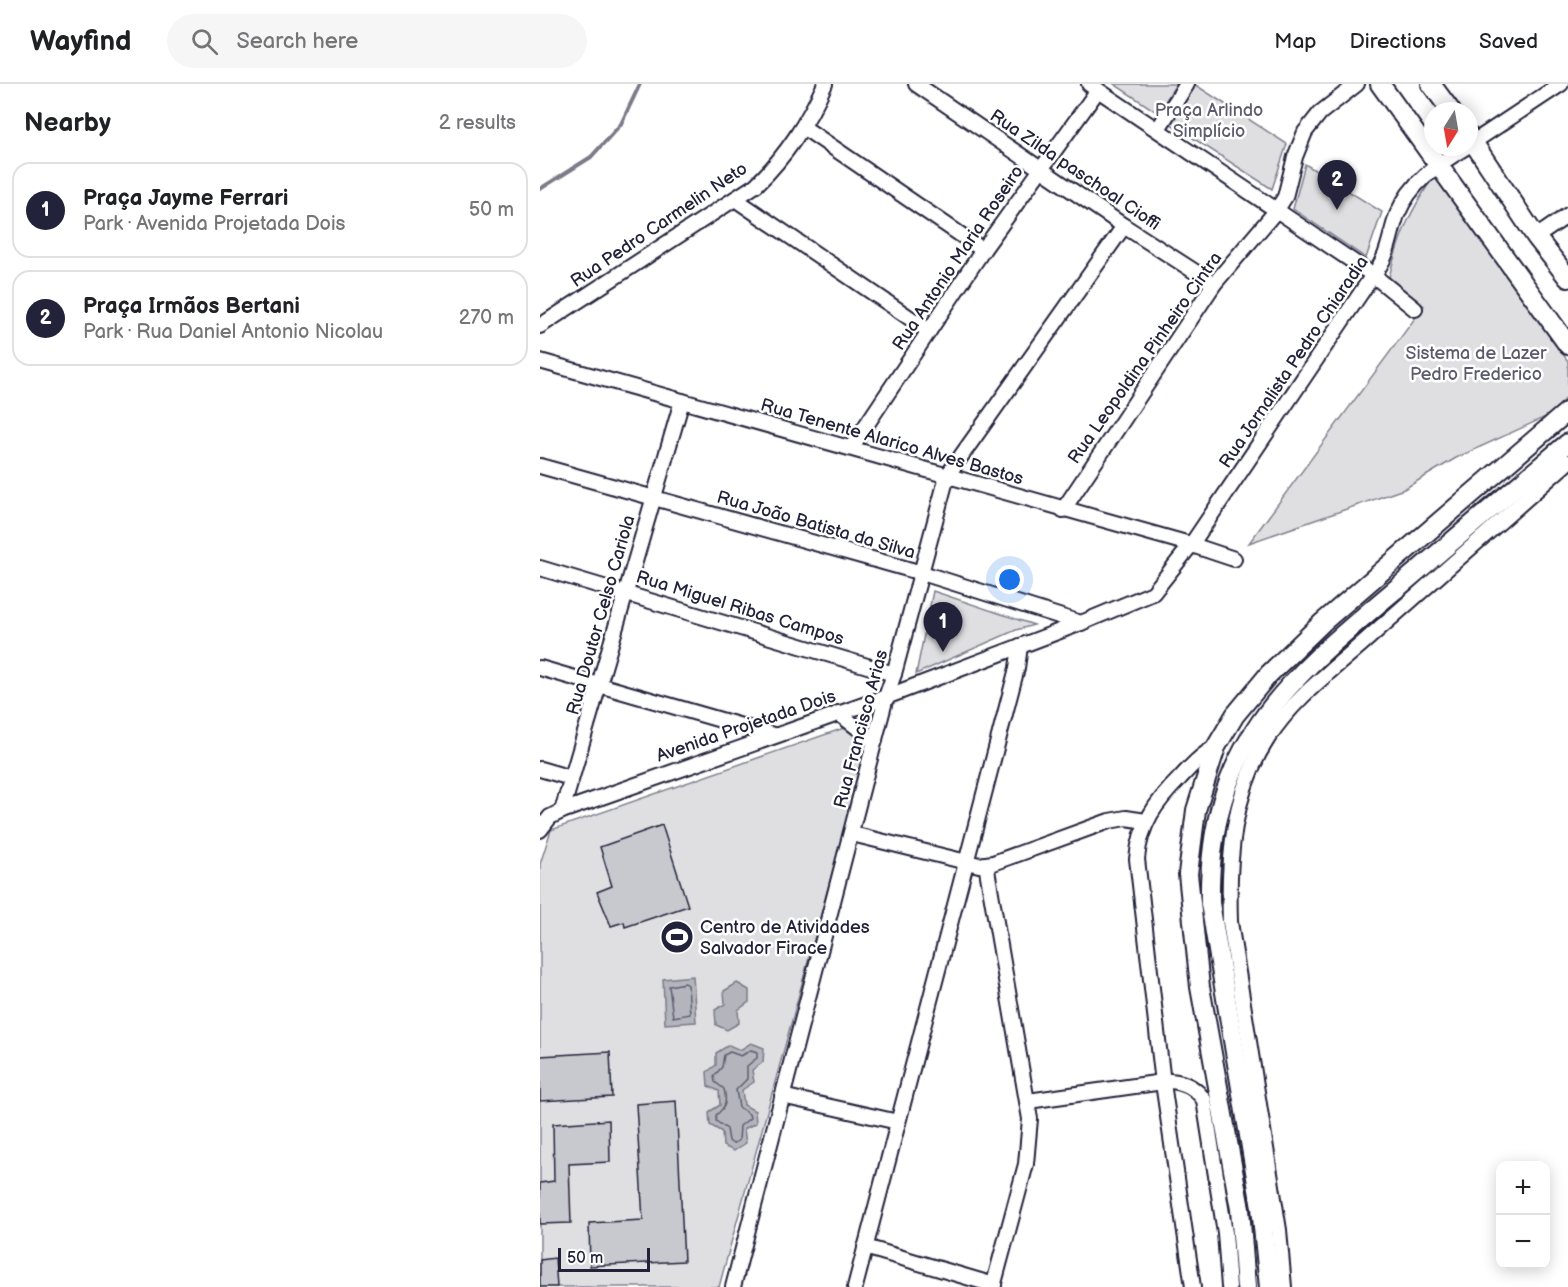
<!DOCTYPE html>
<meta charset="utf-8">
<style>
body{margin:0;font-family:"Balsamiq Sans",sans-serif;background:#f6f6f6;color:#202124}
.controls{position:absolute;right:18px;bottom:18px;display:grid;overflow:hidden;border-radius:12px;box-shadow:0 3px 15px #0003}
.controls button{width:54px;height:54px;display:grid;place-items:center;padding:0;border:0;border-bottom:2px solid #e0e0e0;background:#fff;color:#202124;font:30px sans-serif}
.compass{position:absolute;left:884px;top:18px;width:54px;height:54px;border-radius:50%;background:#fff;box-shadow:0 3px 15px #0003;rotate:191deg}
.scale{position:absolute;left:18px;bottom:15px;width:92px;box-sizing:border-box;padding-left:6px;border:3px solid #22223b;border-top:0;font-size:16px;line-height:21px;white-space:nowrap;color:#22223b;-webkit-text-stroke:4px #fff;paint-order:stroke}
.you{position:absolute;left:470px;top:496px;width:21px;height:21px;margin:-15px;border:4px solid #fff;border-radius:50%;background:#1a73e8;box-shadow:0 0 0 9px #1a73e833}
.badge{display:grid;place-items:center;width:39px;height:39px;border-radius:50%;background:#22223b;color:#fff;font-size:20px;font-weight:700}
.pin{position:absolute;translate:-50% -50px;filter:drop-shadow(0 2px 3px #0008)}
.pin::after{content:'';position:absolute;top:32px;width:21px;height:18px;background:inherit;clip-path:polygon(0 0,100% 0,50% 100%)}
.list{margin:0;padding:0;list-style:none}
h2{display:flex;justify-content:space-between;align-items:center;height:78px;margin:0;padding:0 24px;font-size:26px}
h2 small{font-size:20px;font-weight:400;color:#757577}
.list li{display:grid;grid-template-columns:39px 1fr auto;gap:18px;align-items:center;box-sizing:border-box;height:96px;margin:0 12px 12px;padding:0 12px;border:2px solid #e0e0e0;border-radius:18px}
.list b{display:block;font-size:22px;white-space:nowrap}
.list p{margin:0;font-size:20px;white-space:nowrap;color:#757577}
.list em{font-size:20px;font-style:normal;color:#757577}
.icon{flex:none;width:33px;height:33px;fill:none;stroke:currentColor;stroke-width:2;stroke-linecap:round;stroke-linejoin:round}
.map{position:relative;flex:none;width:1028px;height:1203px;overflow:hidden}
header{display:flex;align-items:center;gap:36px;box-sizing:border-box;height:84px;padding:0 30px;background:#fff;border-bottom:2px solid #e0e0e0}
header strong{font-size:28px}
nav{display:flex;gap:33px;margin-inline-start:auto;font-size:21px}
.search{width:420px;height:54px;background:#f6f6f6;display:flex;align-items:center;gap:15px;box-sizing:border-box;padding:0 21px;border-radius:33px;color:#757577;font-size:22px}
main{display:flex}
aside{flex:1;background:#fff}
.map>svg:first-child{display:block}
</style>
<header>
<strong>Wayfind</strong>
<div class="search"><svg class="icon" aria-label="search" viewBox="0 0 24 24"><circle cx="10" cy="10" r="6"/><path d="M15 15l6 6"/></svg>Search here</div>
<nav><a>Map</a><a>Directions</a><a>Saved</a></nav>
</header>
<main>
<aside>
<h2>Nearby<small>2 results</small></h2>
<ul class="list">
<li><span class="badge">1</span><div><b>Praça Jayme Ferrari</b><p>Park · Avenida Projetada Dois</p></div><em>50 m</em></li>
<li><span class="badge">2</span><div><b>Praça Irmãos Bertani</b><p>Park · Rua Daniel Antonio Nicolau</p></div><em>270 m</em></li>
</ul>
</aside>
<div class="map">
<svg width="1028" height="1203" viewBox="0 0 1028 1203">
<rect width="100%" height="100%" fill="#fff"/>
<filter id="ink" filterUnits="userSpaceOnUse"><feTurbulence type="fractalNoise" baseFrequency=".0167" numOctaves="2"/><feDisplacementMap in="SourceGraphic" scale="12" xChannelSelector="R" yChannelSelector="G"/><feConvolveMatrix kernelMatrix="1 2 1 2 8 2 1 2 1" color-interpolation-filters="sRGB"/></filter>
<g filter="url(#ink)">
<g fill="#dfdfe2" stroke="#80808e" stroke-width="1.5">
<path d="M574,0h62l-18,29z"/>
<path d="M654,0l93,60 -15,45 -101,-65z"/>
<path d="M765,80l77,48 -16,46 -73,-49z"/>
<path d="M894,92l134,185v35l-16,18 -96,44 -52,31 -155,54 175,-237 -35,-29c11,-43 20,-64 45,-101z"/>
<path d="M393,507l101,34 -18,5 -100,44z"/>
<path d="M304,644c16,2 18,10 21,25l-146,534h-179v-423l11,-34z"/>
</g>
<g fill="#b4b4bc" stroke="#7a7a88" stroke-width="1.5">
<path d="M153,892l3,46 -31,2 -2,-45z"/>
<path d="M197,899l12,7v12l-11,8 1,13 -12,7 -11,-5 -1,-15 10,-6 -1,-13z"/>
<path d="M211,959l13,5 -1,14 -11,8 2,12 -12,8 2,15 11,6 1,12 -12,6 2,14 -12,8 -11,-5 -1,-14 -12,-7 -1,-13 11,-7 -1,-14 -11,-5 -1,-14 9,-7v-12l13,-8 11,5z"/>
</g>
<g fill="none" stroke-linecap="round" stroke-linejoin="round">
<g stroke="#5c5c6f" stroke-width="1.5">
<path d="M145,899l3,2 2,29 -17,3 -4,-31z"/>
<path d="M211,966l6,2v6l-10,8v13l-11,11 3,17 10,7 1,4 -10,8 -1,14 -6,4 -4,-3 -2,-12 -11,-8v-6c10,-8 11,-13 8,-26l-9,-7 -1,-6 8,-9 2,-12 6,-3 11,4z"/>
</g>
<path stroke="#7a7a88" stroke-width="4" d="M0,105l51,-32 30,-33 19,-40"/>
</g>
<g fill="#c8c8cf" stroke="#22223b" stroke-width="1.5">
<path d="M122,741l26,81 -63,21 -1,-5 -13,4 -14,-34 15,-6 -12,-39z"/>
<path d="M70,968l2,45 -72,4v-45z"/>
<path d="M136,1017l8,160 -94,5 -1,-43 54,-3 -7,-116z"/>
<path d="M69,1036l1,42 -41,2 2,59 -31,1v-41l14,-2 -1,-57z"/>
<path d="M15,1174l2,29h-17v-27z"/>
</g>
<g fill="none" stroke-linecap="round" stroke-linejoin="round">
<g stroke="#22223b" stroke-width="18">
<g id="street">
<path d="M376,0l208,142 90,58"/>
<path d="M549,0l284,191 42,34"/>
<path d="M263,43l180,123"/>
<path d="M618,45l29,-45"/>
<path d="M929,61l92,-61"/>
<path d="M195,115l194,132"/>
<path d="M996,153l32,-22"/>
<path d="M0,242l216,-141c31,-30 51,-62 69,-101"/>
<path d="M0,277l646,182 48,16"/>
<path d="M311,364l132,-198 115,-160"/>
<path d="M0,382l382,107 159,50"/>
<path d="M523,426l151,-226 62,-73 9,-14 10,-40 10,-25 15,-19 37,-29"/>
<path d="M0,484l354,106"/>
<path d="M0,584l233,67"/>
<path d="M298,629l37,28"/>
<path d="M0,685l31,9"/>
<path d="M22,727l120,-410"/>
<path d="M0,746l10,-13 12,-6 324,-114 195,-74 72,-30 38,-48 182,-270c16,-18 16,-38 24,-60 14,-34 40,-50 69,-68"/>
<path d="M312,750l127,31 14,-2 116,-42 17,-3 20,3"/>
<path d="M446,780l44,255 -4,45 -33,123"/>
<path d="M242,1012l116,26"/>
<path d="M488,1017l142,-20c15,1 26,7 34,19l21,133 4,54"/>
<path d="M325,1163l129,38"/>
<path d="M193,1203l153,-590 8,-23 53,-198 177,-250"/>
<path d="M315,1203l162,-619 3,-22"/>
<path d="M653,1203l-30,-204 -26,-224c3,-35 19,-57 43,-81 11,-12 21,-23 36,-31"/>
<path d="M744,1203l-5,-57 -49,-308c-2,-63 2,-129 38,-184 26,-41 70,-72 106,-105 65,-57 129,-114 194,-171"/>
</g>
</g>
<g stroke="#22223b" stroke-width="22">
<g id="secondary">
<path d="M840,0l188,261"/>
<path d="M891,0l20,27"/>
<path d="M929,52l67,101 32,41"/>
<path d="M706,1203l-6,-78 -40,-222 -12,-113 8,-64 20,-63 19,-32 34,-41 54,-52 245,-211"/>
<path d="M729,1203l-8,-80 -51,-304c-3,-160 80,-225 192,-319 55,-47 111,-94 166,-141"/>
</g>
</g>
<use href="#street" stroke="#fff" stroke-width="14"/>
<use href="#secondary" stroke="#fff" stroke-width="18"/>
</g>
</g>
<defs>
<g id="stadium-disc" transform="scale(1.725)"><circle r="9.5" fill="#22223b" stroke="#fff"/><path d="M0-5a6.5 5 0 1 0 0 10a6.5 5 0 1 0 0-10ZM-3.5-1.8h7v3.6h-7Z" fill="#fff"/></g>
</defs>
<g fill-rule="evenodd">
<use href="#stadium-disc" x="137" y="853"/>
</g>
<g text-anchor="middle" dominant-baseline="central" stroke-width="5" stroke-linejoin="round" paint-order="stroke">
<g font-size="18" fill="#5b5b6d" stroke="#fff">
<text x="669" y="26">Praça Arlindo<tspan x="669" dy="21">Simplício</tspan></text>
<text x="936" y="269">Sistema de Lazer<tspan x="936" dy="21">Pedro Frederico</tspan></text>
</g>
<g font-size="18" fill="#22223b" stroke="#fff">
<text transform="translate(535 86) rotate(34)">Rua Zilda paschoal Cioffi</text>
<text transform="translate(119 141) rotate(-34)">Rua Pedro Carmelin Neto</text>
<text transform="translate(418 174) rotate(-56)">Rua Antonio Maria Roseiro</text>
<text transform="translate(605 274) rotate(-55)">Rua Leopoldina Pinheiro Cintra</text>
<text transform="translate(754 278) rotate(-56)">Rua Jornalista Pedro Chiaradia</text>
<text transform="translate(352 358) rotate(16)">Rua Tenente Alarico Alves Bastos</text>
<text transform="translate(276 441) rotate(16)">Rua João Batista da Silva</text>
<text transform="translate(200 524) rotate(17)">Rua Miguel Ribas Campos</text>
<text transform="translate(61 531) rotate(-74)">Rua Doutor Celso Cariola</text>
<text transform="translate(206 642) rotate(-19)">Avenida Projetada Dois</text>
<text transform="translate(321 645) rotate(-75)">Rua Francisco Arias</text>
</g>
<g font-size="18" fill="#22223b" stroke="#fff" text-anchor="start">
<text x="160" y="843">Centro de Atividades<tspan x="160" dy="21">Salvador Firace</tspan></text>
</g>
</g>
</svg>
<div class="controls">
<button>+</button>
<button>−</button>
</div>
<svg class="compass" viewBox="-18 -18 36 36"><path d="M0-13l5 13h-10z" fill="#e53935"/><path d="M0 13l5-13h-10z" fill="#757577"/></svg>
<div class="scale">50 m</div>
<div class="you"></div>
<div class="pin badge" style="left:403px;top:568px">1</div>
<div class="pin badge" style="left:797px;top:126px">2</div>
</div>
</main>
